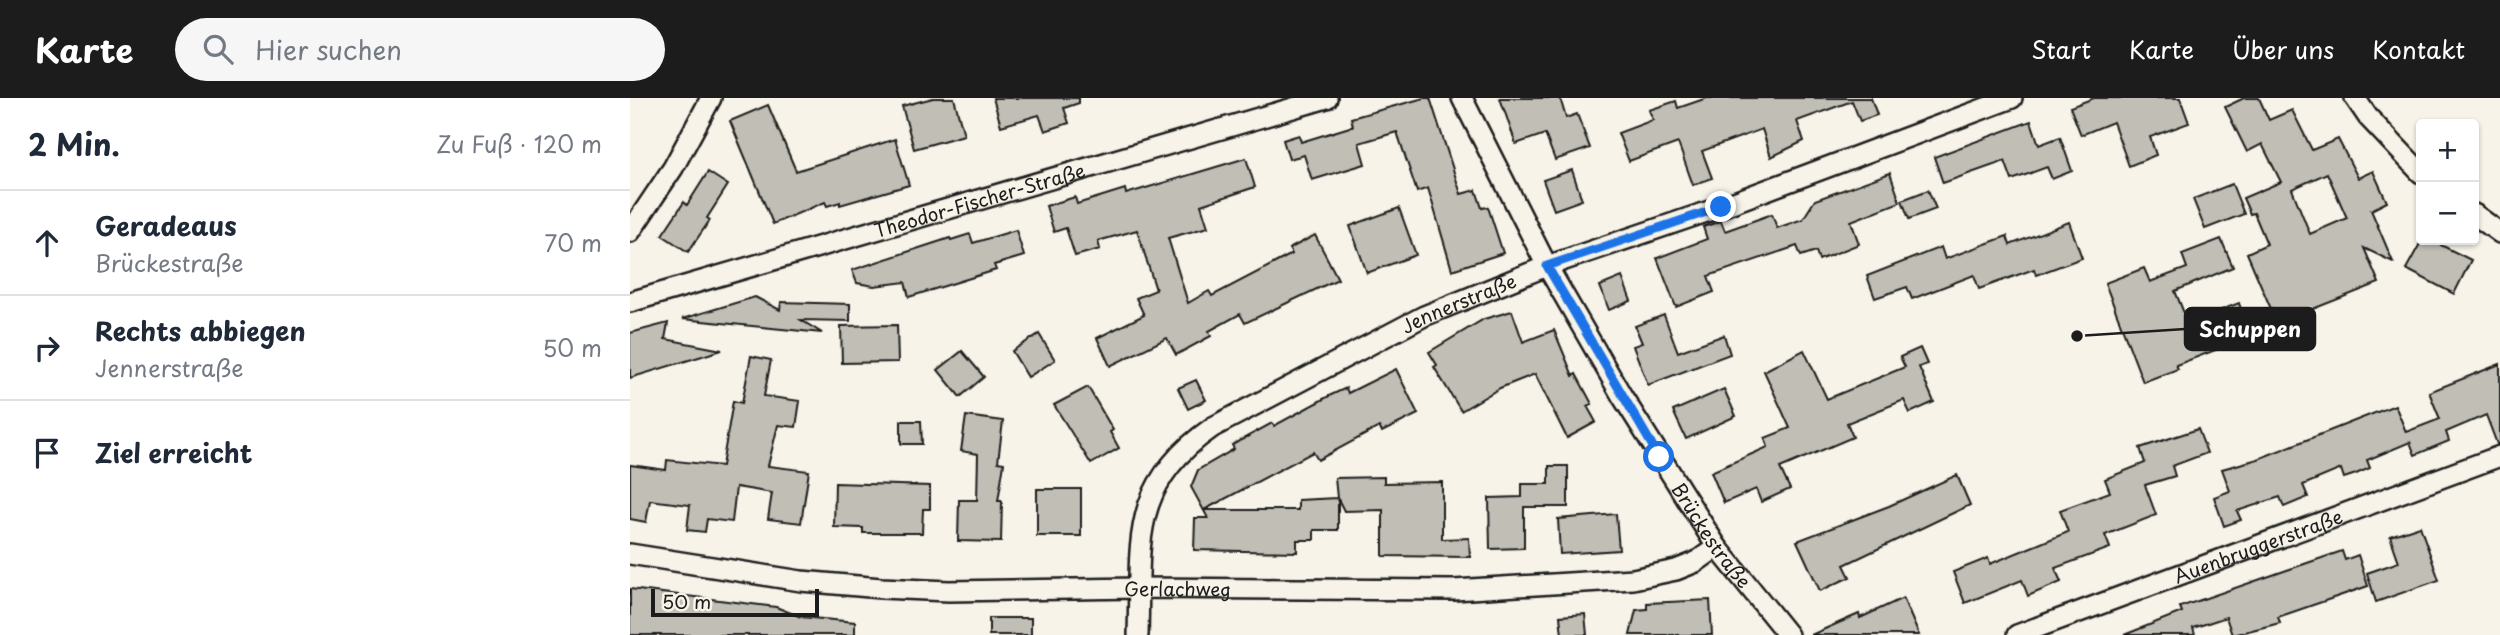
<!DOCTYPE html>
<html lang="de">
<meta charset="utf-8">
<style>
body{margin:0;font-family:"Playpen Sans",sans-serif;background:#f6f6f7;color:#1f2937}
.controls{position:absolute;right:21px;top:21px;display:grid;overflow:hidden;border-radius:7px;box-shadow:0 2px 5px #0004}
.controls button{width:63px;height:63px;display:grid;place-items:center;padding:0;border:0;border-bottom:2px solid #e0e1e3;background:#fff;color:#1f2937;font:35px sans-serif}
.scale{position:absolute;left:21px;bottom:18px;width:168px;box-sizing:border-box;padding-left:7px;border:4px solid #1c1c1c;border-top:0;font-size:19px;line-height:24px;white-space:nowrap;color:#1c1c1c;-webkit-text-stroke:5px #f7f3e8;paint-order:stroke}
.stop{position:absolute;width:21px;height:21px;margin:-16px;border:5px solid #1a73e8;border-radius:50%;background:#fff}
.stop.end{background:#1a73e8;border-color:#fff;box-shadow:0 2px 7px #0008}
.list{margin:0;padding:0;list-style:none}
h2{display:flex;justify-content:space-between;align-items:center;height:91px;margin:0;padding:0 28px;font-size:30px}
h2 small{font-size:23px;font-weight:400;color:#747a83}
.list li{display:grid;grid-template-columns:46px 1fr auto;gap:21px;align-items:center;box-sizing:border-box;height:105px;padding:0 28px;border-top:2px solid #e0e1e3}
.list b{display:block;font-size:26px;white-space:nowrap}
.list p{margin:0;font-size:23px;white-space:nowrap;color:#747a83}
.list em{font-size:23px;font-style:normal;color:#747a83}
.icon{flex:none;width:38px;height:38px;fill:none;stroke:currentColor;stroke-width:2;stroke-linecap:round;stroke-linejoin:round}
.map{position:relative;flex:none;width:1870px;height:537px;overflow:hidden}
header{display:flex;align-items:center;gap:42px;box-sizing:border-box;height:98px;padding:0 35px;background:#1c1c1c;color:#fff}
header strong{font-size:33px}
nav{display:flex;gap:38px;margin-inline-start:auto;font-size:24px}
.search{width:490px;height:63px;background:#f6f6f7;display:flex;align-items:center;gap:18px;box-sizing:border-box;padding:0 24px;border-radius:38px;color:#747a83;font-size:26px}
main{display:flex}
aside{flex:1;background:#fff}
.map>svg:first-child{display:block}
</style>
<header>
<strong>Karte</strong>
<div class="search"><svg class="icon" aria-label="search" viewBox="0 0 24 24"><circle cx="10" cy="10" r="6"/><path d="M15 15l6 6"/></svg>Hier suchen</div>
<nav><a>Start</a><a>Karte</a><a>Über uns</a><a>Kontakt</a></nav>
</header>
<main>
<aside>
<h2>2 Min.<small>Zu Fuß · 120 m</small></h2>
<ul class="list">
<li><svg class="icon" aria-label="ahead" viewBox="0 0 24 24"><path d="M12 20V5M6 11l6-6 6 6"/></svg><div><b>Geradeaus</b><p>Brückestraße</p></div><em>70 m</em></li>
<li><svg class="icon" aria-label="right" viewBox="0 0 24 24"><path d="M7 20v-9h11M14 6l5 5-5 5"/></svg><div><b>Rechts abbiegen</b><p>Jennerstraße</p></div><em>50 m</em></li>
<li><svg class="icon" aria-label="arrive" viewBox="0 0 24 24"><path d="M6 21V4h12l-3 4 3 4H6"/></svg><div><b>Ziel erreicht</b></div></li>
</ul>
</aside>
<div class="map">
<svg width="1870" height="537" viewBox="0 0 1870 537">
<rect width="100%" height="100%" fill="#f7f3e8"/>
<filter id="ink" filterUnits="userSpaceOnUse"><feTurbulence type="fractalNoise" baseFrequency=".0143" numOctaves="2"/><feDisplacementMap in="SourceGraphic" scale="14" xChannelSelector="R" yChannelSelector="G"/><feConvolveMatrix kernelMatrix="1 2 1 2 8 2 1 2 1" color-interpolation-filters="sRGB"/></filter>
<g filter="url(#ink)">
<g fill="#c0beb5" stroke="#1c1c1c" stroke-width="2" fill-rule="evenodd">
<path d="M303,0h21l10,37 -50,14 -12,-43z"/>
<path d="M363,0h86v5l-15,5 5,15 -24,8 -6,-16 -38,11z"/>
<path d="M794,0h6l31,96 15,-4 6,18 6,-1 15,46 -51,17 -24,-82 -11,4 -20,-60 -38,11 6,21 -53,16 -8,-25 -15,4 -6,-19 16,-5 2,7 52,-16 -2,-8z"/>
<path d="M870,0h60l6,20 11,-4 13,34 -35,12 -10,-26 -29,10z"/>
<path d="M1077,0h164l6,17 -17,6 -8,-20 -55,20 7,20 -33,16 -9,-28 -60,22 10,27 -19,7 -15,-42 -49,18 -11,-28 35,-13 -4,-10 27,-9 2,7z"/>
<path d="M1464,0h86l9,25 -39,14 6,18 -27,11 -16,-44 -32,13 -11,-28z"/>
<path d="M1614,0h15l10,22 23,-10 20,40 26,-11 20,39 15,-7 14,31 -16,8 22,52 -29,-14 15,35 -102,40 -30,-70 20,-9 -13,-31 -4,1 -7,-16 38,-16 -19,-38 -15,8 -22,-45zM1697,75l20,45 -37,16 -18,-45z"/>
<path d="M138,7l28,66 99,-32 14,46 -69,20v-3l-13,4 -2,-4 -52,22 -43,-103z"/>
<path d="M1401,23l8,24 21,-8 12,34 -20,8 -5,-12 -35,13 -7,-19 -62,22 -9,-26z"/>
<path d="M616,60l9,29 -54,18 7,22 -40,11 20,65 21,-12 3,5 80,-42 -3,-5 26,-14 23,44 -93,44 -5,-9 -31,17 2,5 -35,19 -9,-17 -57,28 -13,-28 47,-23 -8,-17 20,-8 -19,-60 -39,11 2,8 -25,7 -9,-28 -12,4 -8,-26 29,-9 2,7 48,-15 1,5z"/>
<path d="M942,72l10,30 -28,10 -11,-30z"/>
<path d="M78,74l20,13 -21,33 3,2 -22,32 -26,-17 22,-33 3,3z"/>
<path d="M1260,75l10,29 -49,19 8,23 -40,16 -3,-9 -15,5 -4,-10 -89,30 6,16 -38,15 -19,-49 50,-19 -4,-12 18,-6 4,10 47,-17 5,14 26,-9 12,-19z"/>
<path d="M1602,86l12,30 -39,15 -12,-30z"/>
<path d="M1298,92l8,19 -27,10 -7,-19z"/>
<path d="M769,110l17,47 -49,18 -17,-47z"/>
<path d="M1439,124l13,36 -46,17 -2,-6 -55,20 -5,-14 -62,24 -5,-12 -32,11 -8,-22 74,-29 4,12 62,-23 3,9z"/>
<path d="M386,132l8,26 -30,9 2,5 -87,27 -4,-15 -31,4 -17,-3 -5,-13 98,-32 1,2 19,-6 3,9z"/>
<path d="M1591,141l12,28 -58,24 13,32 51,-20 10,31 -8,3 1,3 -66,25 2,4 -35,13 -38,-99 39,-15 6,14 37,-14 -5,-14z"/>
<path d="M1792,142h9l40,20 -17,34 -48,-25z"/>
<path d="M992,179l9,24 -22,9 -9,-24z"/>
<path d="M125,199l25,13 1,-8 69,2v17l-49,-1 21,13 -140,-14z"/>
<path d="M882,213l11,31 31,-12 19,46 3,-2 16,30 -5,2 9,16 -29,16 -32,-64 -35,14 -39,23 -27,-44 3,-2 -8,-13 55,-33z"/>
<path d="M1034,217l14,37 46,-17 6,19 -82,31 -15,-39 9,-3 -7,-17z"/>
<path d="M38,225l-3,16 57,11 -92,28v-45z"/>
<path d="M267,227l1,37 -56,1 -1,-37z"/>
<path d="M409,236l16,26 -27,17 -16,-26z"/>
<path d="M1290,250l7,16 -8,3 15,35 -24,11 -6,-13 -57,23 6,14 -73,31 10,21 -29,13 -5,-13 -32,14 -13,-31 57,-25 -3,-9 25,-10 -26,-57 40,-21 23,49 78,-32 -5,-10z"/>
<path d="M332,253l22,26 -24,20 -22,-27z"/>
<path d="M121,258l20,4 -7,36 36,5 -4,26 -18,-2 -10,41 41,5 -8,52 -33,-4 4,-26 -36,-6 -4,35 -25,-3 -2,13 -18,-2 3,-25 -40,-5 -4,22 -16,-3v-54l36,5 1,-10 55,6 11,-65 9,2z"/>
<path d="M1870,266v80h-3l-11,-29 -40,17 3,9 -34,14 -5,-13 -43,18 3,8 -14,6 -12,4 -3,-9 -38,16 5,12 -24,10 -4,-10 -43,14 4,9 -17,6 -10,-29 16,-6 -8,-22 36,-10 137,-54 11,27 34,-13 -11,-27z"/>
<path d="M766,271l22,45 -36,18 -3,-5 -61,33 -5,-8 -109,58h94v-10l39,-2 -2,-20 49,-1v6l58,-1v57l27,-1 1,19 -87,-1v-46l-39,1 -6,-12v31h-24v10h-17v12l-103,-2 1,-32h13l-17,-31 7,-17 36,-21 -2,-4 40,-22 2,3 55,-30 17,-8 2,5z"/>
<path d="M566,282l10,20 -18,9 -10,-21z"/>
<path d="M458,289l25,43 -3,2 9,16 -28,16 -37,-59z"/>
<path d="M1094,291l12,27 -50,23 -13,-28z"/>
<path d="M336,318l37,5 -5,41 6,1 -6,38h4l-1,41 -43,-1 1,-41h18l1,-46 -17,-3z"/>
<path d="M271,323h20l1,23h-21z"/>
<path d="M1568,331l9,24 -35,13 3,10 -30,9 11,30 -51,20 5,13 -55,20 6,14 -33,14 -6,-16 -57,23 -12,-31 35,-14 2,6 78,-32 -8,-22 50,-18 -5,-13 40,-16 -5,-15z"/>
<path d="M919,368h19v41h-44v41l-34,1 -1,-51 33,-1v-13h27z"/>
<path d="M1327,377l13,30 -126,60 6,12 -30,14 -23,-50 92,-35z"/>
<path d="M205,385l95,3v23h-7l-1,24h-59v-5l-29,-1z"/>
<rect x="407" y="391" width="44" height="47"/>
<path d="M986,416l3,36 -59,4 -2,-35z"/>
<path d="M1790,428l19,54 -63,22 -9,-29 32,-11 -9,-26z"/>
<path d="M1712,453l3,9 13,-5 10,31 -90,31 2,6 -48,12 -6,-18 -33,11 2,7h-71l58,-23 -2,-5z"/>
<path d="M0,491l146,18 25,10 54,5v13h-225z"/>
<path d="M1273,500l16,37h-108l48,-21 1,4z"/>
<path d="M1080,502l2,35h-82l6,-25 11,-1v-6z"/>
<path d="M955,516l2,21h-25l-2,-19z"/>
<rect x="359" y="520" width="42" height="17"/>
</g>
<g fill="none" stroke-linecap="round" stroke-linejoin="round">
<g stroke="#1c1c1c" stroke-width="24">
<g id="street">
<path id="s1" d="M832,0l85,168 75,130 95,151 71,88"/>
<path d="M1725,0l13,19 53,56"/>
<path d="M1844,116l26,19"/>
<path d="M0,134l43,-64 38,-70"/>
<path id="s2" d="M0,204l697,-204"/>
<path id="s3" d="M0,456l171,27 80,7 68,3 190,-3 315,2 179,-11 43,-9 20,-8 21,-15"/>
<path id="s4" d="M508,537c3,-92 -10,-149 75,-208l211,-111 123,-50 174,-59 291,-109"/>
<path id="s5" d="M1387,537l483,-179"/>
</g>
</g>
<use href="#street" stroke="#f7f3e8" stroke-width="19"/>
</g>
</g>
<g fill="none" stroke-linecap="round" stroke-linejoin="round" filter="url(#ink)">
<path stroke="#1a73e8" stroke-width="9" d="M1029,359l-112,-191 174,-59"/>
</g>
<g text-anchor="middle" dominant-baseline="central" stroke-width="6" stroke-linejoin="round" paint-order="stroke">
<g font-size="19" fill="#1c1c1c" stroke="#f7f3e8">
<text stroke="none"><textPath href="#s2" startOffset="364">Theodor-Fischer-Straße</textPath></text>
<text stroke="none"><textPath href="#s4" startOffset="509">Jennerstraße</textPath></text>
<text stroke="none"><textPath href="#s1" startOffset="504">Brückestraße</textPath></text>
<text stroke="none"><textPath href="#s5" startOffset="257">Auenbruggerstraße</textPath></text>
<text stroke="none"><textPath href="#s3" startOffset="550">Gerlachweg</textPath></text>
</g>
</g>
<path fill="none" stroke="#1c1c1c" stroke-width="2.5" d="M1447 238L1555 231"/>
<circle fill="#1c1c1c" stroke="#f7f3e8" stroke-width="2.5" cx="1447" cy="238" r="7"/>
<rect fill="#1c1c1c" stroke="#1c1c1c" stroke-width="2.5" x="1555" y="210" width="130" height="42" rx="7"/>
<g font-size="21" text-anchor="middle" font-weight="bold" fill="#fff">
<text x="1620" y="239">Schuppen</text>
</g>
</svg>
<div class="controls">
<button>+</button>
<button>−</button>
</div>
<div class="scale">50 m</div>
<div class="stop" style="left:1029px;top:359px"></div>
<div class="stop end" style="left:1091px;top:109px"></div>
</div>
</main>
